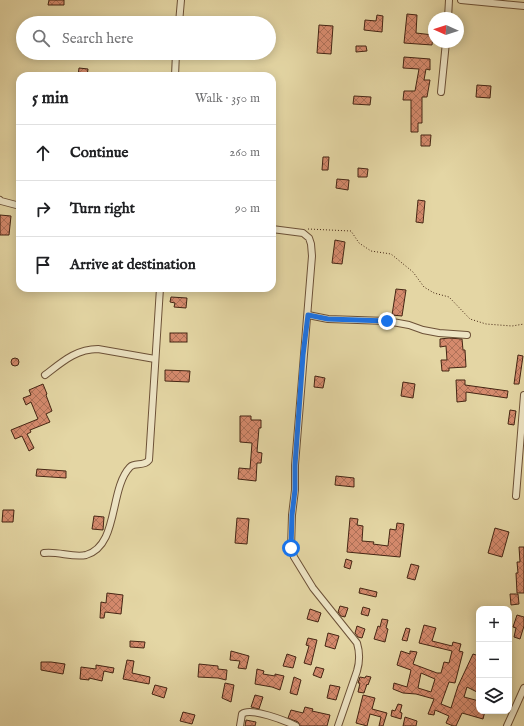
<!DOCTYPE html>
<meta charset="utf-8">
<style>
body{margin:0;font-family:"IM FELL English",serif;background:#f6f6f6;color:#202124}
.controls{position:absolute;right:12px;bottom:12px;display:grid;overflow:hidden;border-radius:8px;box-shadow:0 2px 10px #0003}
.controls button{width:36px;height:36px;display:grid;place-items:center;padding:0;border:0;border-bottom:1px solid #e0e0e0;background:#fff;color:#202124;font:20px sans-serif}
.compass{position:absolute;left:428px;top:12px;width:36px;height:36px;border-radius:50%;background:#fff;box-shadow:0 2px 10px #0003;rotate:273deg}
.stop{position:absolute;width:12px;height:12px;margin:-9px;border:3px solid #1a73e8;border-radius:50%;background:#fff}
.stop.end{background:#1a73e8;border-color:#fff;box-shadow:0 1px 4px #0008}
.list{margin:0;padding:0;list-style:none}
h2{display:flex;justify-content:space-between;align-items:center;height:52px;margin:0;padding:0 16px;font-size:17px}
h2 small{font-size:13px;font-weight:400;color:#757577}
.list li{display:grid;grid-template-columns:26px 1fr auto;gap:12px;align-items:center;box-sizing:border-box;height:56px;padding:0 16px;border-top:1px solid #e0e0e0}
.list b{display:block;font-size:15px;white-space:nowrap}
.list em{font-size:13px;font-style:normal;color:#757577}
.icon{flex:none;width:22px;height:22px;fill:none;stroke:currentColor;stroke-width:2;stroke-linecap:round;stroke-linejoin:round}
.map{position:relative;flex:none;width:524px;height:726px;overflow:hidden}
.search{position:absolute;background:#fff;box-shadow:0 2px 10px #0003;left:16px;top:16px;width:260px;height:44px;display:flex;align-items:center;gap:10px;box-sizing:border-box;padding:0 14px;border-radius:22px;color:#757577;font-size:15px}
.panel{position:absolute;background:#fff;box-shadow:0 2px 10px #0003;left:16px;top:72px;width:260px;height:220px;border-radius:12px}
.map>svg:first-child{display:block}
</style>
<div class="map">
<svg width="524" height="726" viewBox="0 0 524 726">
<defs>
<pattern id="building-cross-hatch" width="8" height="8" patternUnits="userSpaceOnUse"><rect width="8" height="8" fill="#d58a6d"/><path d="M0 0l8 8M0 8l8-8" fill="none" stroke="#ae7158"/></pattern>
</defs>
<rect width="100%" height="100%" fill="#e4d6a4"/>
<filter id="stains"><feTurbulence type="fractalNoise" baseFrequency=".005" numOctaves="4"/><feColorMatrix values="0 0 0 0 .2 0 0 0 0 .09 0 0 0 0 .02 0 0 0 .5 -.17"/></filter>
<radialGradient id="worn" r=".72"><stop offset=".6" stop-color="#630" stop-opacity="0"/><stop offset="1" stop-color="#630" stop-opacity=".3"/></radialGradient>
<g fill="url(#building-cross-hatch)" stroke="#442513" fill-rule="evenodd">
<path d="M49,0h15v5h-16z"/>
<path d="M407,14l10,1 -1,18 17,2 -1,10 -28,-2z"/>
<path d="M377,15l6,1 -1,16 -18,-2 1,-10 11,1z"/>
<path d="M319,25l14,1 -2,28 -14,-1z"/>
<path d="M356,46h10l1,5 -11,1z"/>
<path d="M119,53h29v6l-29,-2z"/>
<path d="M404,57l26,2v11l-4,-1 -2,11h6l-3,17h-5v26h-4v9h-7v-32h-8l1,-9h11l4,-22 -16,-1z"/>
<path d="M79,68l9,1 -1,7h-9z"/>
<path d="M477,85l14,1 -1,12 -14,-1z"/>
<path d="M354,96l17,1 -1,8 -17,-1z"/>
<path d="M421,135h10l-1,11h-9z"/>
<path d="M323,157h6l-1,13h-6z"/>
<path d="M358,168l10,1 -1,8h-9z"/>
<path d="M337,179l12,1 -1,10 -12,-2z"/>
<path d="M418,200l7,1 -2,22 -7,-1z"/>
<path d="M0,215l11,1 -2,19h-9z"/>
<path d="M335,240l10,2 -3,22 -10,-1z"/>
<path d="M396,289l10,1 -4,26 -10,-1z"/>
<path d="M171,297l16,1 -1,10 -12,-1 1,-4 -5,-1z"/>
<rect x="170" y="333" width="17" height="9"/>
<path d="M449,338l13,1 1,11h2l1,17 -17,1v3h-7l-1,-11h6l-1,-14 -6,1v-8z"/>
<path d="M518,355l5,1 -4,28h-5z"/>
<circle cx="15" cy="362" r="4"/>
<path d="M165,370l25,1 -1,11 -24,-1z"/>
<path d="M315,376l10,2 -2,10 -9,-1z"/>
<path d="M456,380h9v5l43,6 -1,7 -41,-6v9l-9,1z"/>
<path d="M403,382l12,2 -2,14 -12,-2z"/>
<path d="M43,384l4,10 -1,1 6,16 -6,3 4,8 -20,8 1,2 -4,2 7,14 -5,3 -7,-15 -7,3 -4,-9 27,-11 -7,-17 -5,3 -3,-7 8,-3 -2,-5z"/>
<path d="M510,410l6,1 -2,14 -6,-1z"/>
<path d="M240,416h11v4h10v8h-2l-2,24 5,1 -1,10h-4l-1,18 -18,-2 1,-11 11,1 2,-26 -12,-1z"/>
<path d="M37,469l29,2v7l-30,-2z"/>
<path d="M336,476l18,2v9l-19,-2z"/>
<path d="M3,510h11l-1,12h-11z"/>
<path d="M94,516l10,1 -1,13 -11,-1z"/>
<path d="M237,518l12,1 -2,25 -12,-1z"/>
<path d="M350,518l8,1 -1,6 6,1 -1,15 12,1 -1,2 15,2 2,-17 6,1 1,-7 7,1 -4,33 -53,-5z"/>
<path d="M495,528l14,4 -7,25 -14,-4z"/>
<path d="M519,547h5v46h-7l-1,-20h2l-1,-11h3z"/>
<path d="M346,559l6,2 -2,8 -6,-2z"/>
<path d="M411,564l8,2 -4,14 -8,-2z"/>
<path d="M360,588l17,4 -1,5 -17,-4z"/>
<path d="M107,593l16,2 -2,19 -16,-2 -1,6h-4l1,-16 5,1z"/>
<path d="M510,594h8l1,10 -8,1z"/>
<path d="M340,606l8,2 -3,9 -4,-1 -3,-4z"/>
<path d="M363,607l7,2 -2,7 -7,-2z"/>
<path d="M310,609l11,4 -3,9 -11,-3z"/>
<path d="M517,615l7,2v9l-4,13 -6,-2 2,-9 -3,-1z"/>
<path d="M382,619l6,1 -2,8 2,1 -3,13 -11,-3 4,-13 2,1z"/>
<path d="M424,625l12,3 -4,13 20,5 1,-4 8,2 -2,7 4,1 -8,31 -6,-1 -8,22 10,4 7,-22 15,-32 6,2v37l-12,-6 -3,10 15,4v10h6l-2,8 -21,-6 -6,13h-3l-7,-3 3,-7 -14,-6 -1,5 -6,-1 6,-15 -18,-5 -13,-1 -10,-4 1,-6 13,4 4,-17 -14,-5 4,-14 9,3v-3l7,1 -4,12 24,9h4l3,-11 5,1 3,-12 -33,-8zM421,673l14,6 -4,13 -13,-4z"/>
<path d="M357,626l8,3 -3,9 -4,-1 -3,-4z"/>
<path d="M406,628l4,1 -3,12 -5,-1z"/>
<path d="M328,633l11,3 -4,13 -10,-3z"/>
<path d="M308,638l9,2 -6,25 -7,-2 5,-17 -3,-1z"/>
<path d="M130,641l15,1 -1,6 -14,-1z"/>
<path d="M231,651l18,5 -3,13 -8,-1 2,-7 -10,-1z"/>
<path d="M287,654l9,3 -3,11 -10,-2z"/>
<path d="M127,660l7,1 -2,12 18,4 -1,7 -26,-5z"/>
<path d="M41,662h10l14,2 -2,10 -22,-4z"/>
<path d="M199,664l19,2v3l9,1 -1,10 -8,-2 -20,-1z"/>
<path d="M96,665l18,3 -1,5 -9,-2 -2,10 -13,-3v2l-9,-1 1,-12 15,2z"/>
<path d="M316,667l8,2 -3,9 -8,-3z"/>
<path d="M257,669l7,2 -1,3 12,2v-2l9,2 -4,14 -8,-3 -17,-3z"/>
<path d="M366,676l5,1 -3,8 -1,-1 -3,9 -6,-1 2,-9h-2l2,-6 5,1z"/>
<path d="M294,677l7,3 -4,15 -7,-2z"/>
<path d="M225,683l9,2 -3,17 -9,-4z"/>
<path d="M155,685l12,3 -3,10 -12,-4z"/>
<path d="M330,685l10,2 -4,13 -9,-2z"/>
<path d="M255,695l8,2 -4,12 -8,-2z"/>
<path d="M363,695l12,3 -3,11 15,4 -4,13h-4l2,-9 -11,-3 -3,12 -11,-3z"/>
<path d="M398,704l4,1 -2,7 2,1 -1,6 -10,-3 1,-6 3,1z"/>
<path d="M305,707l8,2 -1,2 18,4 -3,11h-27l-2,-4 -10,-4 3,-8 12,3z"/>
<path d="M183,712l12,3 -3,9 -12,-3z"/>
<path d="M405,717l12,4 -1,5h-13z"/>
<path d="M246,720l10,2 -1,4h-10z"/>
</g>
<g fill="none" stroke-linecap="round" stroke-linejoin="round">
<g stroke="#6c5137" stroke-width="8">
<g id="minor">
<path d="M461,0l63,6"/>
<path d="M448,18l1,-18"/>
<path d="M179,23l2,-23"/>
<path d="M175,76l1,-23"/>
<path d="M441,92l5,-50"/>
<path d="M0,200l1,1 19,5"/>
<path d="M272,229l31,4 6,5 2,6 1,12 -17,209v25l-3,25 -1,33 3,9 19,31 44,55c3,10 3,18 0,28l-19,55"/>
<path d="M308,315l20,4 59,2 22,4 14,5 16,3 28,2"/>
<path d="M45,375c17,-13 31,-26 53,-26l57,10"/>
<path d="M516,496l8,-101"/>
<path d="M44,553c14,-2 29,5 42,2 33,-9 23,-66 44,-88 5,-5 14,0 19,-7l11,-172"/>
<path d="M240,726l2,-12c9,-7 44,7 54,12"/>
<path d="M507,726l17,-38"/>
</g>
</g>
<path stroke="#442513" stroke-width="1" stroke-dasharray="1 2" stroke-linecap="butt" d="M308,229l43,2 8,12 12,8 20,3 22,18 11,15 10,6 15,4 21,22 16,5 26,2 12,-2"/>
<use href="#minor" stroke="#ede4c4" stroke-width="6"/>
</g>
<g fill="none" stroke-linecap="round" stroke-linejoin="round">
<path stroke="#1a73e8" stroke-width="5" d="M291,548l1,-33 3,-25v-25l8,-110 5,-40 20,4 59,2"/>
</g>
<rect width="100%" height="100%" filter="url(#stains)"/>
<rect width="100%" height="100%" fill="url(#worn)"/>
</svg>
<div class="controls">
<button>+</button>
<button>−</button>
<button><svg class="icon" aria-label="layers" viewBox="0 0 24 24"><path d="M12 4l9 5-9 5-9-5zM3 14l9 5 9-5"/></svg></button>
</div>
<svg class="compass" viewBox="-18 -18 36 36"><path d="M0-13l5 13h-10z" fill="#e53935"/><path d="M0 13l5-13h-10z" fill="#757577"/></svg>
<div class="stop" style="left:291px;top:548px"></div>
<div class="stop end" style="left:387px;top:321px"></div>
<div class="search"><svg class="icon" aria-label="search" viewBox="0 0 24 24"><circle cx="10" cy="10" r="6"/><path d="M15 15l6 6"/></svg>Search here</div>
<section class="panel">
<h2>5 min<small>Walk · 350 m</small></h2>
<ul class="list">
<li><svg class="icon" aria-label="ahead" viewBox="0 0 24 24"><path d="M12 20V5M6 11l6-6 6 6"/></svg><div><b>Continue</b></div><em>260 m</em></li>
<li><svg class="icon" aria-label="right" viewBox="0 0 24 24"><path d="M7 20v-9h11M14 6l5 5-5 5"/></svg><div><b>Turn right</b></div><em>90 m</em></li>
<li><svg class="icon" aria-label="arrive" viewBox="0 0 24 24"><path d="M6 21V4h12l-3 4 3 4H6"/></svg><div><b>Arrive at destination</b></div></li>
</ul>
</section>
</div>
